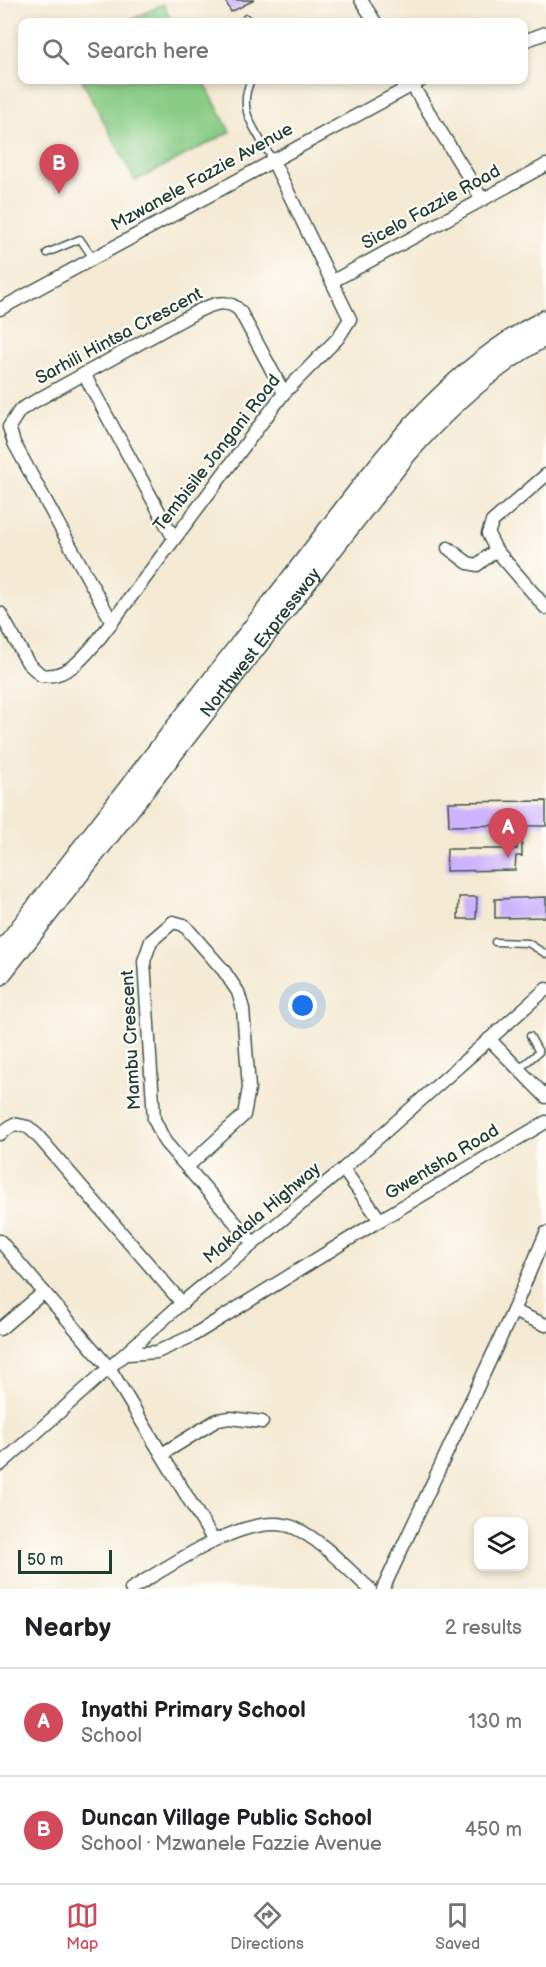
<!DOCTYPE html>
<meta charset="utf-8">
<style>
body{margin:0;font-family:"Balsamiq Sans",sans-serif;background:#f2f2f2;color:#202124}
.controls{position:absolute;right:18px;bottom:18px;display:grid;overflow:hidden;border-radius:12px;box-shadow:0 3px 9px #0003}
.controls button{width:54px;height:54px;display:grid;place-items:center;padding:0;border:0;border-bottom:2px solid #e0e0e0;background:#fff;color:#202124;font:30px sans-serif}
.scale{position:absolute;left:18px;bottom:15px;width:94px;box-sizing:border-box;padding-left:6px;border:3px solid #1f3d34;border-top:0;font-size:16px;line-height:21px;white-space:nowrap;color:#1f3d34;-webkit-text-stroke:4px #fdfcf7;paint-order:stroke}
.you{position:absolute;left:303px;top:1006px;width:21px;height:21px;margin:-15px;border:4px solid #fff;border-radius:50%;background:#1a73e8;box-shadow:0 0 0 9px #1a73e833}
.badge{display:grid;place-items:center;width:39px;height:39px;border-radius:50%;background:#d1495b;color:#fff;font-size:20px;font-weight:700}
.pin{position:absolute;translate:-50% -50px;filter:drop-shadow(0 2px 3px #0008)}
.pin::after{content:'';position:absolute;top:32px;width:21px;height:18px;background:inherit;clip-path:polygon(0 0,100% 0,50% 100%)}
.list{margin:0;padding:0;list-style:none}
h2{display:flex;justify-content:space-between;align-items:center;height:78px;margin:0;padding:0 24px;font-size:26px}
h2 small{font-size:20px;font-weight:400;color:#757577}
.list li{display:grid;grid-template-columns:39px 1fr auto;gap:18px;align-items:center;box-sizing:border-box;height:108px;padding:0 24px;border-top:2px solid #e0e0e0}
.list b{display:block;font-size:22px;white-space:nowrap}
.list p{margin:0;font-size:20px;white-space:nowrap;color:#757577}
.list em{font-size:20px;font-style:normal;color:#757577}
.icon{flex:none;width:33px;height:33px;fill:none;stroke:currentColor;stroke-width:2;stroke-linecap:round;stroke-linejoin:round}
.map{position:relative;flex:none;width:546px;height:1589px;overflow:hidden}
.search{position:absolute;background:#fff;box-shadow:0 3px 9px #0003;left:18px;right:18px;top:18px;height:66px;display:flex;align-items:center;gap:15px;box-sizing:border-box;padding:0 21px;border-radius:12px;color:#757577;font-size:22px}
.sheet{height:294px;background:#fff}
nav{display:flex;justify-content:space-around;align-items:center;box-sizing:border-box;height:84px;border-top:2px solid #e0e0e0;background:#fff;font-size:16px;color:#757577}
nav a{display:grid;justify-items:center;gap:3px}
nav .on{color:#d1495b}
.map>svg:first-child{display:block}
</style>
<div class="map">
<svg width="546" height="1589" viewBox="0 0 546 1589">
<rect width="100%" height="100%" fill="#fdfcf7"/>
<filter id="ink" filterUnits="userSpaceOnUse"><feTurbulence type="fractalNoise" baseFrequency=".0167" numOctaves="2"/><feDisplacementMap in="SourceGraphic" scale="12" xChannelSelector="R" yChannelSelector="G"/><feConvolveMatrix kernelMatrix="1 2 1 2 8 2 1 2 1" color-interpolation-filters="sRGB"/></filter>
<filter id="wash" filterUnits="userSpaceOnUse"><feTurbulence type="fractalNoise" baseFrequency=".008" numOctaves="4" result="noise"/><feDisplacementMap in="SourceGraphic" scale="24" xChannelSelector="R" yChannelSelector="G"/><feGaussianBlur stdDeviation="1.35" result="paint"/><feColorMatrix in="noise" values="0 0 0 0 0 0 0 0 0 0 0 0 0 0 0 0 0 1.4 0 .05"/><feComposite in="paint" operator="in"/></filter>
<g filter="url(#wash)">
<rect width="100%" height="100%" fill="#f4e9d2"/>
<g fill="#88cc86" stroke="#54845d" stroke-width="1.5">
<path d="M163,4l10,18h-46z"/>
<path d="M82,80h121l27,52 -95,49z"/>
</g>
<g id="blocks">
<g fill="#cdb2fe">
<path d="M225,0h29l-23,12z"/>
<path d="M546,801v25h-24v30h-6l-1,14 -69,1 1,-22h70v-24l-68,1 -1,-24z"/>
<path d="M459,897h18l-1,22h-18z"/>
<path d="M546,897v20l-51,1v-19z"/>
</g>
</g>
</g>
<g filter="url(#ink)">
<use href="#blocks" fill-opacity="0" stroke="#3f574c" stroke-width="1.5"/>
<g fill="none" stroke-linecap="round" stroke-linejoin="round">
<g stroke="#3f574c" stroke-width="9">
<g id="lane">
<path d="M246,18l2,4"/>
<path d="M251,80c-15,32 5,50 21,79"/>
<path d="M47,253l33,-14 13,19"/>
<path d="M495,942l33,1 18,11"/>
<path d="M519,1069l20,-17 -9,-16"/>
</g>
</g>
<g stroke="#3f574c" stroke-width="15">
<g id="street">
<path d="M361,0l14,22"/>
<path d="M524,41l22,-8"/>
<path d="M409,80l73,119"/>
<path d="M333,281l213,-116"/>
<path d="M0,309l422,-229"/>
<path d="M84,374l89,163"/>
<path d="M546,475l-54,47 -4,12 8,16 50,58"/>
<path d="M448,548l20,15 9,2 19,-15"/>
<path d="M0,613l28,50 13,12c31,6 54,-32 71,-53l172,-229 54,-55 12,-19 -78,-160"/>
<path d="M112,622l-98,-179 -5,-16 11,-17 17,-10 159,-88c14,-7 31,-15 44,-1l44,82"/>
<path d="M489,1039l57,58"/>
<path d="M0,1134l14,-10 14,3 9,8 145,168"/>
<path d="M188,1166l56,-51 5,-27 -6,-79 -5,-17 -14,-21 -40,-46 -11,-3 -22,19 -7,20 10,158 11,23 88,101"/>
<path d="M343,1169l37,51 166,-98"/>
<path d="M0,1241l110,128 104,172"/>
<path d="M513,1311l33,14"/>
<path d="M0,1329l44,-37"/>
<path d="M128,1354l29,-2 35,-16 188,-116"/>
<path d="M162,1454l55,-34 13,-2 32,4"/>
<path d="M0,1465l182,-162 161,-134 203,-180"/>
<path d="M131,1589c38,-22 120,-81 164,-61 28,13 52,41 75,61"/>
<path d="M383,1589l130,-278 33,-78"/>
</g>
</g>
<g stroke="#3f574c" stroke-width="21">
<g id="secondary">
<path d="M0,953c92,-119 184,-238 276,-356 79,-99 153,-220 270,-278"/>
<path id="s1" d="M0,976l408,-523c41,-47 84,-86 138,-117"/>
</g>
</g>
<use href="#lane" stroke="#fff" stroke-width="6"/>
<use href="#street" stroke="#fff" stroke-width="12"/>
<use href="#secondary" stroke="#fff" stroke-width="18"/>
</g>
</g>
<g text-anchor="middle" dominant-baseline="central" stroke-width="4.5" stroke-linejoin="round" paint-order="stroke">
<g font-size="18" fill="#1f3d34" stroke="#fdfcf7">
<text transform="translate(202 177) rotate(-29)">Mzwanele Fazzie Avenue</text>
<text transform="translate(431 207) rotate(-29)">Sicelo Fazzie Road</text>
<text transform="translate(119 336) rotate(-28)">Sarhili Hintsa Crescent</text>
<text transform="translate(217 453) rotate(-52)">Tembisile Jongani Road</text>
<text stroke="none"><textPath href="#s1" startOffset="423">Northwest Expressway</textPath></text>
<text transform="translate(131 1040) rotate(-93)">Mambu Crescent</text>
<text transform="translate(442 1162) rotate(-31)">Gwentsha Road</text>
<text transform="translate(262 1213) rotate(-40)">Makatala Highway</text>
</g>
</g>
</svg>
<div class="controls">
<button><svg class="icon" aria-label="layers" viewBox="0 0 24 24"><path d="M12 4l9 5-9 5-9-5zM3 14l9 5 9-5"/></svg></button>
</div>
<div class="scale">50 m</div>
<div class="you"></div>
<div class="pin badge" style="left:508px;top:858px">A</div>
<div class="pin badge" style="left:59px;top:194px">B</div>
<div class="search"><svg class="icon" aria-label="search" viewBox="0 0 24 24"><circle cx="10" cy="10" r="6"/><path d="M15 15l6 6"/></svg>Search here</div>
</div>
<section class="sheet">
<h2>Nearby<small>2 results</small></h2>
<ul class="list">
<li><span class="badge">A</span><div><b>Inyathi Primary School</b><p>School</p></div><em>130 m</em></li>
<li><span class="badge">B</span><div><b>Duncan Village Public School</b><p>School · Mzwanele Fazzie Avenue</p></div><em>450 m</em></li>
</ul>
</section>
<nav>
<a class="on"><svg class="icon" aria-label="map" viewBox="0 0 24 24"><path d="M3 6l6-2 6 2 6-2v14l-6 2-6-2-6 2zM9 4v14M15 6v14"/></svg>Map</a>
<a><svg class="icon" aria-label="directions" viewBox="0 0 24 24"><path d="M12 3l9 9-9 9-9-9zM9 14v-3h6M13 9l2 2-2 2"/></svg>Directions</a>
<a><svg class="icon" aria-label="saved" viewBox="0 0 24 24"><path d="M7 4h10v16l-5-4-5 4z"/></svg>Saved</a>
</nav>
